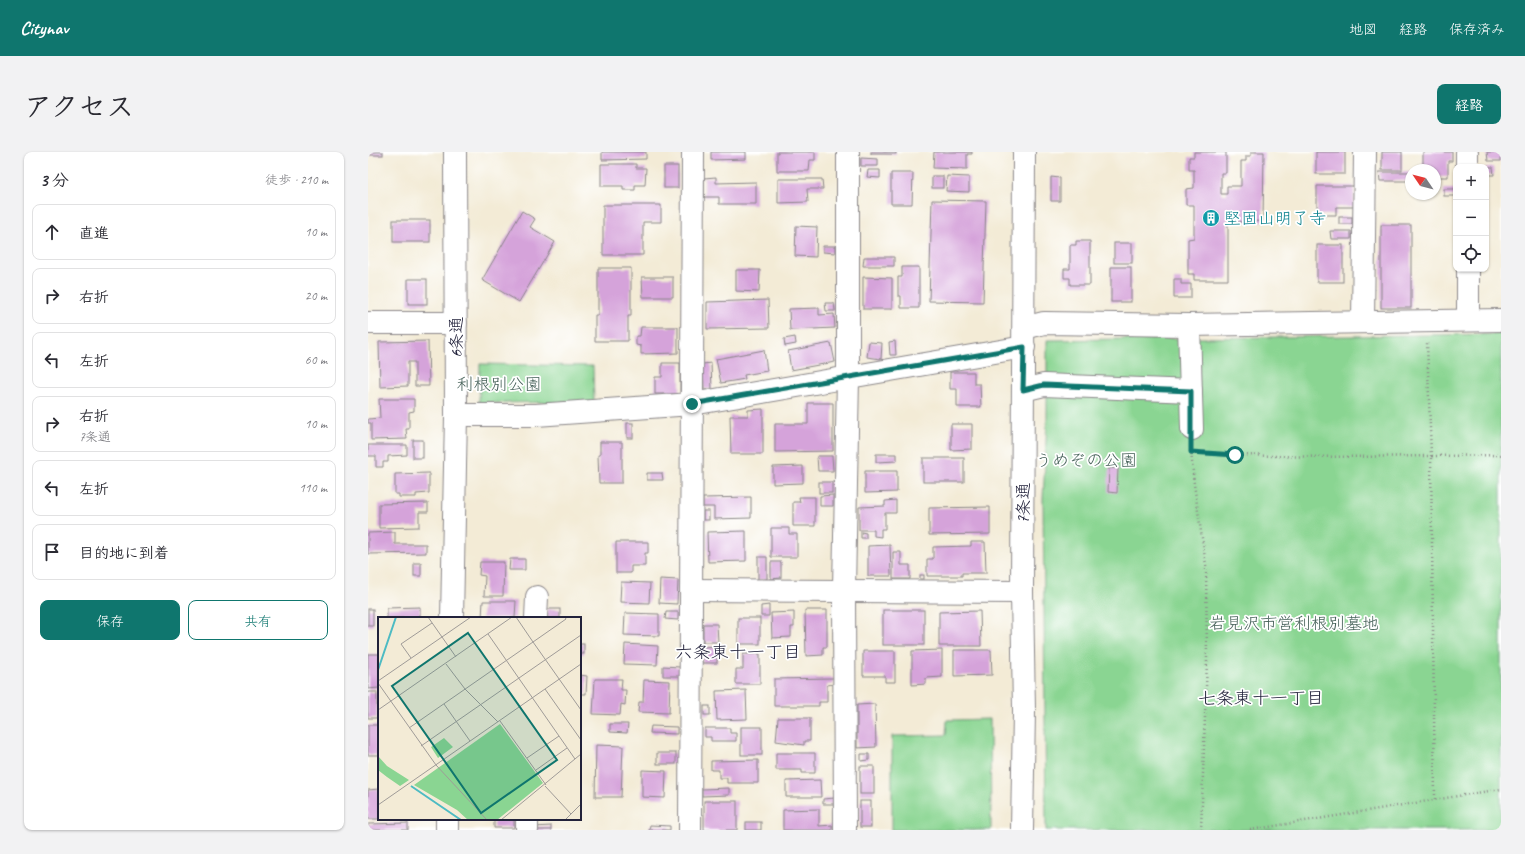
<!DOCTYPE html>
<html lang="ja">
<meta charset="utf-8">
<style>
body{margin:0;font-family:Caveat,"Klee One",sans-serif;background:#f2f2f3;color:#2b2b33}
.controls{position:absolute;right:12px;top:12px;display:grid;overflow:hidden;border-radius:8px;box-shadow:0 1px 3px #0004}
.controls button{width:36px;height:36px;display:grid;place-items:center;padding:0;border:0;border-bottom:1px solid #e1e1e2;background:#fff;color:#2b2b33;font:20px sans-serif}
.compass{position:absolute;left:1037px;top:12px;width:36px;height:36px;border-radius:50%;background:#fff;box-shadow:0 1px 3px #0004;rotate:305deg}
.stop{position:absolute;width:12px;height:12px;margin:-9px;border:3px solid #0f766e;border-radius:50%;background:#fff}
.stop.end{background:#0f766e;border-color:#fff;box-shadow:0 1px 4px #0008}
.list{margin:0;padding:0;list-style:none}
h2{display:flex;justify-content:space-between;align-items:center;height:52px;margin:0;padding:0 16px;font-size:17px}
h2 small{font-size:13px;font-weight:400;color:#7c7c81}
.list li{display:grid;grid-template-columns:26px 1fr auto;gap:12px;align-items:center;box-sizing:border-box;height:56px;margin:0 8px 8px;padding:0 8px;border:1px solid #e1e1e2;border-radius:8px}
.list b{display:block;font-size:15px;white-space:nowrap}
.list p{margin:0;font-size:13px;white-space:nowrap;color:#7c7c81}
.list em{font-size:13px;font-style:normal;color:#7c7c81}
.actions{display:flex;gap:8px;padding:12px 16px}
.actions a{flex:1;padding:9px 0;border:1px solid #0f766e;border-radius:8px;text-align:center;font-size:14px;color:#0f766e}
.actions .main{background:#0f766e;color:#fff}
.icon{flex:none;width:22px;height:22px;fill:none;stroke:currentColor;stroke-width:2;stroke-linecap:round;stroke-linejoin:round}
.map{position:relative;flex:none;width:1133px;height:678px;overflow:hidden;border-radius:8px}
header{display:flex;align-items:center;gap:24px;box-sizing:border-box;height:56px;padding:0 20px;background:#0f766e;color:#fff}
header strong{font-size:19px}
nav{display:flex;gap:22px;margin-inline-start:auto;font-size:14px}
.intro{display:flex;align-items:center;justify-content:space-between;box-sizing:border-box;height:96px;padding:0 24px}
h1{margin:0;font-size:28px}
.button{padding:10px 18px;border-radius:8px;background:#0f766e;color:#fff;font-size:14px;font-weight:700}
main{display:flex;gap:24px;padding:0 24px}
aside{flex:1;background:#fff;border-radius:8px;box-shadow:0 1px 3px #0004}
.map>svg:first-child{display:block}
</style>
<header>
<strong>Citynav</strong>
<nav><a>地図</a><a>経路</a><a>保存済み</a></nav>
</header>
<div class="intro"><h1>アクセス</h1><a class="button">経路</a></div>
<main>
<aside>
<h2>3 分<small>徒歩 · 210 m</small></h2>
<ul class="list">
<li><svg class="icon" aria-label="ahead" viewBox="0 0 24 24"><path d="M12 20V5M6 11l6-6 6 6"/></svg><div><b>直進</b></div><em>10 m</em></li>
<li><svg class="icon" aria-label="right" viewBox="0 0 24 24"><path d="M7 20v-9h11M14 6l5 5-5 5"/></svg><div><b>右折</b></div><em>20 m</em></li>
<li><svg class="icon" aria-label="left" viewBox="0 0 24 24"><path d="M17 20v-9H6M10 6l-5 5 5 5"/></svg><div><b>左折</b></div><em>60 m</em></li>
<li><svg class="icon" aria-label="right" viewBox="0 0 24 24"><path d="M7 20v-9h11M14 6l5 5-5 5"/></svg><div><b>右折</b><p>7条通</p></div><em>10 m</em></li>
<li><svg class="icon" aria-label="left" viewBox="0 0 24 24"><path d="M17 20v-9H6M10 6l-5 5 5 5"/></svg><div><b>左折</b></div><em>110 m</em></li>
<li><svg class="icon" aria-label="arrive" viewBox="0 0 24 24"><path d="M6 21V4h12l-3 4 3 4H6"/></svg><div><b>目的地に到着</b></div></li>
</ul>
<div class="actions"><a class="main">保存</a><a>共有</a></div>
</aside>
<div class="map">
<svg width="1133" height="678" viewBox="0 0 1133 678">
<rect width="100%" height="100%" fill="#fff"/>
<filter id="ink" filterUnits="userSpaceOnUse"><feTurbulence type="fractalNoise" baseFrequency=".025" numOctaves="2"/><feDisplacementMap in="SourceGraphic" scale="8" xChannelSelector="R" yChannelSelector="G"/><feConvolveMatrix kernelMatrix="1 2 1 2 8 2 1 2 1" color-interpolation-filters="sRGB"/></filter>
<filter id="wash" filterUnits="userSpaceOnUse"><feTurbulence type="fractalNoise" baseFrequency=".012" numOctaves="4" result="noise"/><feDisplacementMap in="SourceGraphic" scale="16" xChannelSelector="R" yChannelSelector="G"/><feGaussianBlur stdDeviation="0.9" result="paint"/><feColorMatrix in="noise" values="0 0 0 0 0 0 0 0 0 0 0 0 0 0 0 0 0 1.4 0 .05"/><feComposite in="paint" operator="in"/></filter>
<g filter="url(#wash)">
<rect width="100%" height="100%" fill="#f3ebd6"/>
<g fill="#8ad592" stroke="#567c66">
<path d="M1133,182v496h-455l-3,-331 4,-78v-81z"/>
<path d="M112,212l113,2 1,36 -115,1z"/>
<path d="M622,567l1,111h-99v-94l54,-1 1,-15z"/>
</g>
<g id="blocks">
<g fill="#d5a3da">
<rect x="0" y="0" width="15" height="3"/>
<path d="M234,0h44v7l-44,1z"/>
<path d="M343,0h35v7l-35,1z"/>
<path d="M409,0h38v8h-5l-1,11h-32z"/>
<rect x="503" y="0" width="25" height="2"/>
<path d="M566,0h38v2h-5v15l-34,-1z"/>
<path d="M826,0h32v21h-5v21h6v-8h14v-25h5v-5h5v-4h13l-1,69 -28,1v-7h-7v65h-34v-6h-6v-35l6,-1v-33h-8v-16l8,-1v-18h-5v-13h5z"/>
<rect x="948" y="0" width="29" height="22"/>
<rect x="1014" y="0" width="20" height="18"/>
<path d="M1055,0h29v9h-4v16h-13v-7h-12z"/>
<path d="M1119,0h14v9h-13z"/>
<path d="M493,6l17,1v7h-17z"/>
<path d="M233,12h35v4h10l-1,17h-10v5h-12v-4h-22z"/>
<rect x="296" y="14" width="14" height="22"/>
<path d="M1118,15h7l1,8h-8z"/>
<path d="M500,18h12v8l-13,-1z"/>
<path d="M1011,20h32v9h-31z"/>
<path d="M523,21h22l-1,31h-21z"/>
<rect x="564" y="24" width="11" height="12"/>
<path d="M579,24l22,1v15l-23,-1z"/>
<path d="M348,25v6l40,-1v22h-37v-7h-15v-19z"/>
<path d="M683,25l9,1v23h-9z"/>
<path d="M410,27h44l1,10h-16l1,13 -30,1z"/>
<path d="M949,34h37v21h-18v8h-19z"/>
<rect x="1076" y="37" width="12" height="7"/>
<path d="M564,48l54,1 -3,101 -54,-1z"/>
<path d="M235,53h58v17h-18v33h-40z"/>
<path d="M154,59l13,8 -5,8 25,15 -36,60 -37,-22z"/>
<rect x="971" y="65" width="13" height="7"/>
<rect x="25" y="68" width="37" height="22"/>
<rect x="1013" y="73" width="30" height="83"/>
<path d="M428,74l21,1 -1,30 -21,-1z"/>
<path d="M962,79h21v8h-20z"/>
<path d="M708,89h14v44h-20v-7h-6v-9h6v-24h6z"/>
<rect x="746" y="91" width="18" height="20"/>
<rect x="949" y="93" width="26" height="37"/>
<path d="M455,94h12v7l-12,-1z"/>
<path d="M496,105h30v9h-31z"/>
<path d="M534,115h17v41h-18v-12h-3v-19h4z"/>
<rect x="743" y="115" width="20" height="35"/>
<path d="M230,116h33v48h-3v25h-33v-26h3z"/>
<path d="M368,118h24l-1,22 -23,-1z"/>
<path d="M274,125h31v20h-30z"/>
<path d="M495,125l29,1v31h-29z"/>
<rect x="40" y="127" width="19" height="25"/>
<path d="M806,127h7v5h10v14h-17z"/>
<path d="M400,148l1,28 -62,1v-27z"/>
<path d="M457,151h9l1,8h-9z"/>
<path d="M451,156v7l15,-1 1,14 -45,2 -1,-21z"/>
<path d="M273,175h37v26l-37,1v-8l-5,-1v-9h4z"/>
<path d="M427,185l1,7 -11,2 -1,-7z"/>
<path d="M60,189l1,45h-14v-24h-7v24l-28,1 -1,-45z"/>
<path d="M527,189l1,14h-6l-1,-13z"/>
<path d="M501,190l13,1 -1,16 -14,-2z"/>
<path d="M463,191l4,19 -44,8 -3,-19z"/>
<path d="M396,198l3,21 -23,4 1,4 -24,4 -5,-24z"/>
<path d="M294,211h18v31h-25v-17h7z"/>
<path d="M343,211l1,26h-8l-1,-25z"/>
<path d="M582,220h24v12h6l1,23h-24v-18h-7z"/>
<path d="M11,247h35v12l-5,1v17h-3l1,10 -36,1v-17h-3v-4l12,-1z"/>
<path d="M440,251h25v48l-58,1v-28h33z"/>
<path d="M395,257v45h-32l-1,-38h18v-6z"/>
<rect x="259" y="271" width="6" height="15"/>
<path d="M583,272h21v25l-21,1z"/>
<rect x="45" y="288" width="10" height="18"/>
<path d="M232,290h22v41h-23l-1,-28h2z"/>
<path d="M0,293h39v10l-19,1v6h-5v5h-7v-11h-8z"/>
<path d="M508,302h21v7l-21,1z"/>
<path d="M449,304h15l1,15h-15z"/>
<rect x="555" y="306" width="41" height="24"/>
<path d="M435,314v17l-30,1v-17z"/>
<path d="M741,316h9l-1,25 -9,-1z"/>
<path d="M497,319h32v21l-32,1z"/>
<path d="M61,321v20l-13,1v3h-17v-3h-4v-20z"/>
<path d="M279,321h15l1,7h-16z"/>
<rect x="451" y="330" width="13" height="11"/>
<path d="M465,343v11h-13v-10z"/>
<path d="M383,345v21l-37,1v-12h-11v-9z"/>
<path d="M431,345h16v29h-22v-24h7z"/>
<path d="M528,348v13h-11v16h-4v8l-7,-1v-6h-15v-23l26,-1v-5z"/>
<path d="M60,351v9h-9v15l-40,1v-24z"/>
<path d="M622,355v27l-61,1v-27z"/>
<rect x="335" y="359" width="6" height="9"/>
<path d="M403,376h18v6h8v23h-26z"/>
<path d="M378,379v30l-38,1 -1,-30z"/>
<path d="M27,380v12h31v9l-58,1v-21z"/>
<path d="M493,380l5,1v5h-5z"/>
<path d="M248,390h32v11h-3v13h-14v7h-15z"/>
<path d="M603,390h14l1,31h-24v3h-35v-17h6v-12l38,-1z"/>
<path d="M522,393l1,31h-23v-30z"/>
<path d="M525,400h8v13h9v14h-17z"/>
<path d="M390,405h9v22l-9,1z"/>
<path d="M142,407h15v11h-16z"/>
<path d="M112,410h24l-1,34h-19l1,-20 -6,-1z"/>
<path d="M403,410h10v16l-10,1z"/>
<rect x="46" y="411" width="7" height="13"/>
<rect x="552" y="423" width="4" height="4"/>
<path d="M292,427l18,1 -1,24 -18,-1z"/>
<path d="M253,430l29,1 -1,20 -29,-1z"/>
<path d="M115,449h33l-1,17h-33z"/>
<path d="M401,453v11h-8v-10z"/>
<path d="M52,455v11h-33v-10z"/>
<rect x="0" y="457" width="5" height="17"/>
<rect x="179" y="457" width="13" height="9"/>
<path d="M437,458h22v37h-4v8l-17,1z"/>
<rect x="515" y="458" width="41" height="35"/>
<path d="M612,459l1,35h-42v-34z"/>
<path d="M298,460h12v8l-13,-1z"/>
<path d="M426,460v15h-3v10l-19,1 -1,-25z"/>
<path d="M257,461l34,1v22l-35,-1z"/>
<rect x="370" y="466" width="22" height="26"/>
<path d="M335,472h14l1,18h-15z"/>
<rect x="212" y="492" width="4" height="10"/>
<path d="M257,492l33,2 -1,19 -33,-1z"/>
<path d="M349,494v17h-15v-16z"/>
<path d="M574,498v27l-16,1v6l-14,1v-34z"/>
<path d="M586,498h37l1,25 -38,1z"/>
<path d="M495,499h32v31h-10v-6h-22z"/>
<path d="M0,502h11v34l-11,1z"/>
<path d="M375,502h17v30h-24v-15h7z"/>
<path d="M295,514l17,1v9h-17z"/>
<path d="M212,523l7,1 -1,18h-6z"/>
<path d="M466,526v6l-7,1v17h-8v4h-45v-27z"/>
<path d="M227,527h27l-1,11h5l-1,15 -4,-1 -1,11 -27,-1z"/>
<path d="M276,528l26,1 -1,32 -31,-1 1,-10h4z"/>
<path d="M378,538l1,29 -30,1 -1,-29z"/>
<rect x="0" y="540" width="9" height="26"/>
<path d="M507,552l1,43 -19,1v-43z"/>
<rect x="336" y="554" width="6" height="9"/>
<path d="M410,566h32v23h-6v4l-28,-4z"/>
<path d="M242,572h18l-1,9 -17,-1z"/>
<rect x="0" y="573" width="11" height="30"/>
<path d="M283,574l26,1v7l-27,-1z"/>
<rect x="373" y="575" width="21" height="28"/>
<path d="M337,576h25v5h6v8h-25v-4h-6z"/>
<path d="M228,593l27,1 -2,51h-26z"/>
<rect x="289" y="601" width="19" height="11"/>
<path d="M408,601h39v20h-13v-3h-26z"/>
<path d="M493,602h8v6l-8,1z"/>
<path d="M390,608v23h-31v-5h-8v-8h-8v-9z"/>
<rect x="492" y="614" width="14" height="28"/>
<path d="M274,618l24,1 -1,27 -23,-1z"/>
<path d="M452,628l1,17h-35v-16z"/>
<path d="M361,636v7l-27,1v-7z"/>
<path d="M11,637v30h-11v-29z"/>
<path d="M467,646v6h-12v-5z"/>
<rect x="336" y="649" width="33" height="29"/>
<rect x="492" y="649" width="11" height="26"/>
<path d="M451,657v17l13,-1v5h-49v-20z"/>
<path d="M126,667l20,1v8h-20z"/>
<rect x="378" y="670" width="15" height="8"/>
<path d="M40,671v7h-40v-6z"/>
<path d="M282,673l20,1v4h-21z"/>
<path d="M183,674v4h-16l-1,-3z"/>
</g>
</g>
</g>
<g filter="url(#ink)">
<use href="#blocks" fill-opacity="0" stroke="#8a8688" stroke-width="1"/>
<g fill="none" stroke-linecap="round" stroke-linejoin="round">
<g stroke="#8a8688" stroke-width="24">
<g id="minor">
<path d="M1099,0v15"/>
<path d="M1100,117v51"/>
<path d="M995,170l2,-170"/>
<path d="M0,171h88"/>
<path d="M821,173l3,104"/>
<path d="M656,176l20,-5 145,2 312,-5"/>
<path d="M655,238l21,-5 147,6"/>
<path d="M88,263h80l156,-11 332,-57"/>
<path d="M323,438l331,2"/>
<path d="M84,466l4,-203 -1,-263"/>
<path d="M168,466l1,-21"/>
<path d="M159,667v11"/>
<path d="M79,678v-11"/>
<path d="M322,678l3,-678"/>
<path d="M477,678l-1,-240 4,-213v-225"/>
<path d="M654,678l2,-119 -2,-119 2,-440"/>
</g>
</g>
<g stroke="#8a8688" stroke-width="2.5" stroke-dasharray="1 3" stroke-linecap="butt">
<path d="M823,298l3,34 12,81 1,95 -6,170"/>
<path d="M823,300c80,6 160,5 240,4l-4,-114"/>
<path d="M1067,647l-4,-343 70,-1"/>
<path d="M882,678l251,-41"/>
</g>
<use href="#minor" stroke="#fff" stroke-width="22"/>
</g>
</g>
<g fill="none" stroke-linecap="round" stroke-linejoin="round" filter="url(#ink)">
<path stroke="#0f766e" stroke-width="5" d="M324,252l332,-57 -1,43 21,-5 147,6v61l44,3"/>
</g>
<defs>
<g id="building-disc" transform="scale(0.9)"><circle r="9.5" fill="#0f9aa8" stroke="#fff"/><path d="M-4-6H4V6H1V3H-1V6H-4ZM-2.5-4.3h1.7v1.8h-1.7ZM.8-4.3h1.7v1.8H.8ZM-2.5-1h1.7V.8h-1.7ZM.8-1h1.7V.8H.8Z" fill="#fff"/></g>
</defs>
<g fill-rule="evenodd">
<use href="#building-disc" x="843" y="66"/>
</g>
<g text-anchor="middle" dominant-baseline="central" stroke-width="3.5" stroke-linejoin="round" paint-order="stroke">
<g font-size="17" fill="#0d838f" stroke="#fff" text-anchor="start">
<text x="856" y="66">堅固山明了寺</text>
</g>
<g font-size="17" fill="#22223b" stroke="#fff">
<text transform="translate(88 185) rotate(-90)">6条通</text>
<text transform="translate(655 351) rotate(-90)">7条通</text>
</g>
<g font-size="17" fill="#466159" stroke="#fff">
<text x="131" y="232">利根別公園</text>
<text x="718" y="308">うめぞの公園</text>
<text x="926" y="471">岩見沢市営利根別墓地</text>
</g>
<g font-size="18" fill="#22223b" stroke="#fff">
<text x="370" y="500">六条東十一丁目</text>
<text x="893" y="546">七条東十一丁目</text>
</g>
</g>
<g transform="translate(10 465)">
<rect width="203" height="203" fill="#f3ebd6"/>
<path d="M122,107l43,59 -46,37h-29l-11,-10 -43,-25zM66,121l9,9 -15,11 -7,-11zM0,139l9,10 22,14 -9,6 -13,-9 -9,-7z" fill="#8ad592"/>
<path fill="none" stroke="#4dbbc3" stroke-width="2" d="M0,53l18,-53M33,169l50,34"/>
<path fill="none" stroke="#9f9b98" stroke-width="1" d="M50,0l28,40M187,0l1,2 -33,23 48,68M110,17l87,125M33,41l-10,-14 31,-21M68,47l19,25 33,33M0,64l93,-64M0,66l58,82 51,55M167,72l36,51M66,87l26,37M0,93l134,-93M122,104l46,64M31,111l124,-86 -17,-25M43,129l160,-111M149,141l32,-22M158,153l31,-22M167,169l26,28M0,188l203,-141M123,203l80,-66M187,203l16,-16"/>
<path fill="#0f766e" fill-opacity="0.15" stroke="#0f766e" stroke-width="2" d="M90,16l89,127 -76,53 -89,-127z"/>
<rect width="203" height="203" fill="none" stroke="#22223b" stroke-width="2"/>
</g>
</svg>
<div class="controls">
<button>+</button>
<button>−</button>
<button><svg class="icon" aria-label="locate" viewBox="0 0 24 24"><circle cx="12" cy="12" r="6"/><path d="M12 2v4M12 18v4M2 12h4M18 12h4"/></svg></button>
</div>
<svg class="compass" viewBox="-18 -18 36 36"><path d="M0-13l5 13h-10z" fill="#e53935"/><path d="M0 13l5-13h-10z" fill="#7c7c81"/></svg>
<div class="stop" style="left:867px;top:303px"></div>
<div class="stop end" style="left:324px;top:252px"></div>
</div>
</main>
